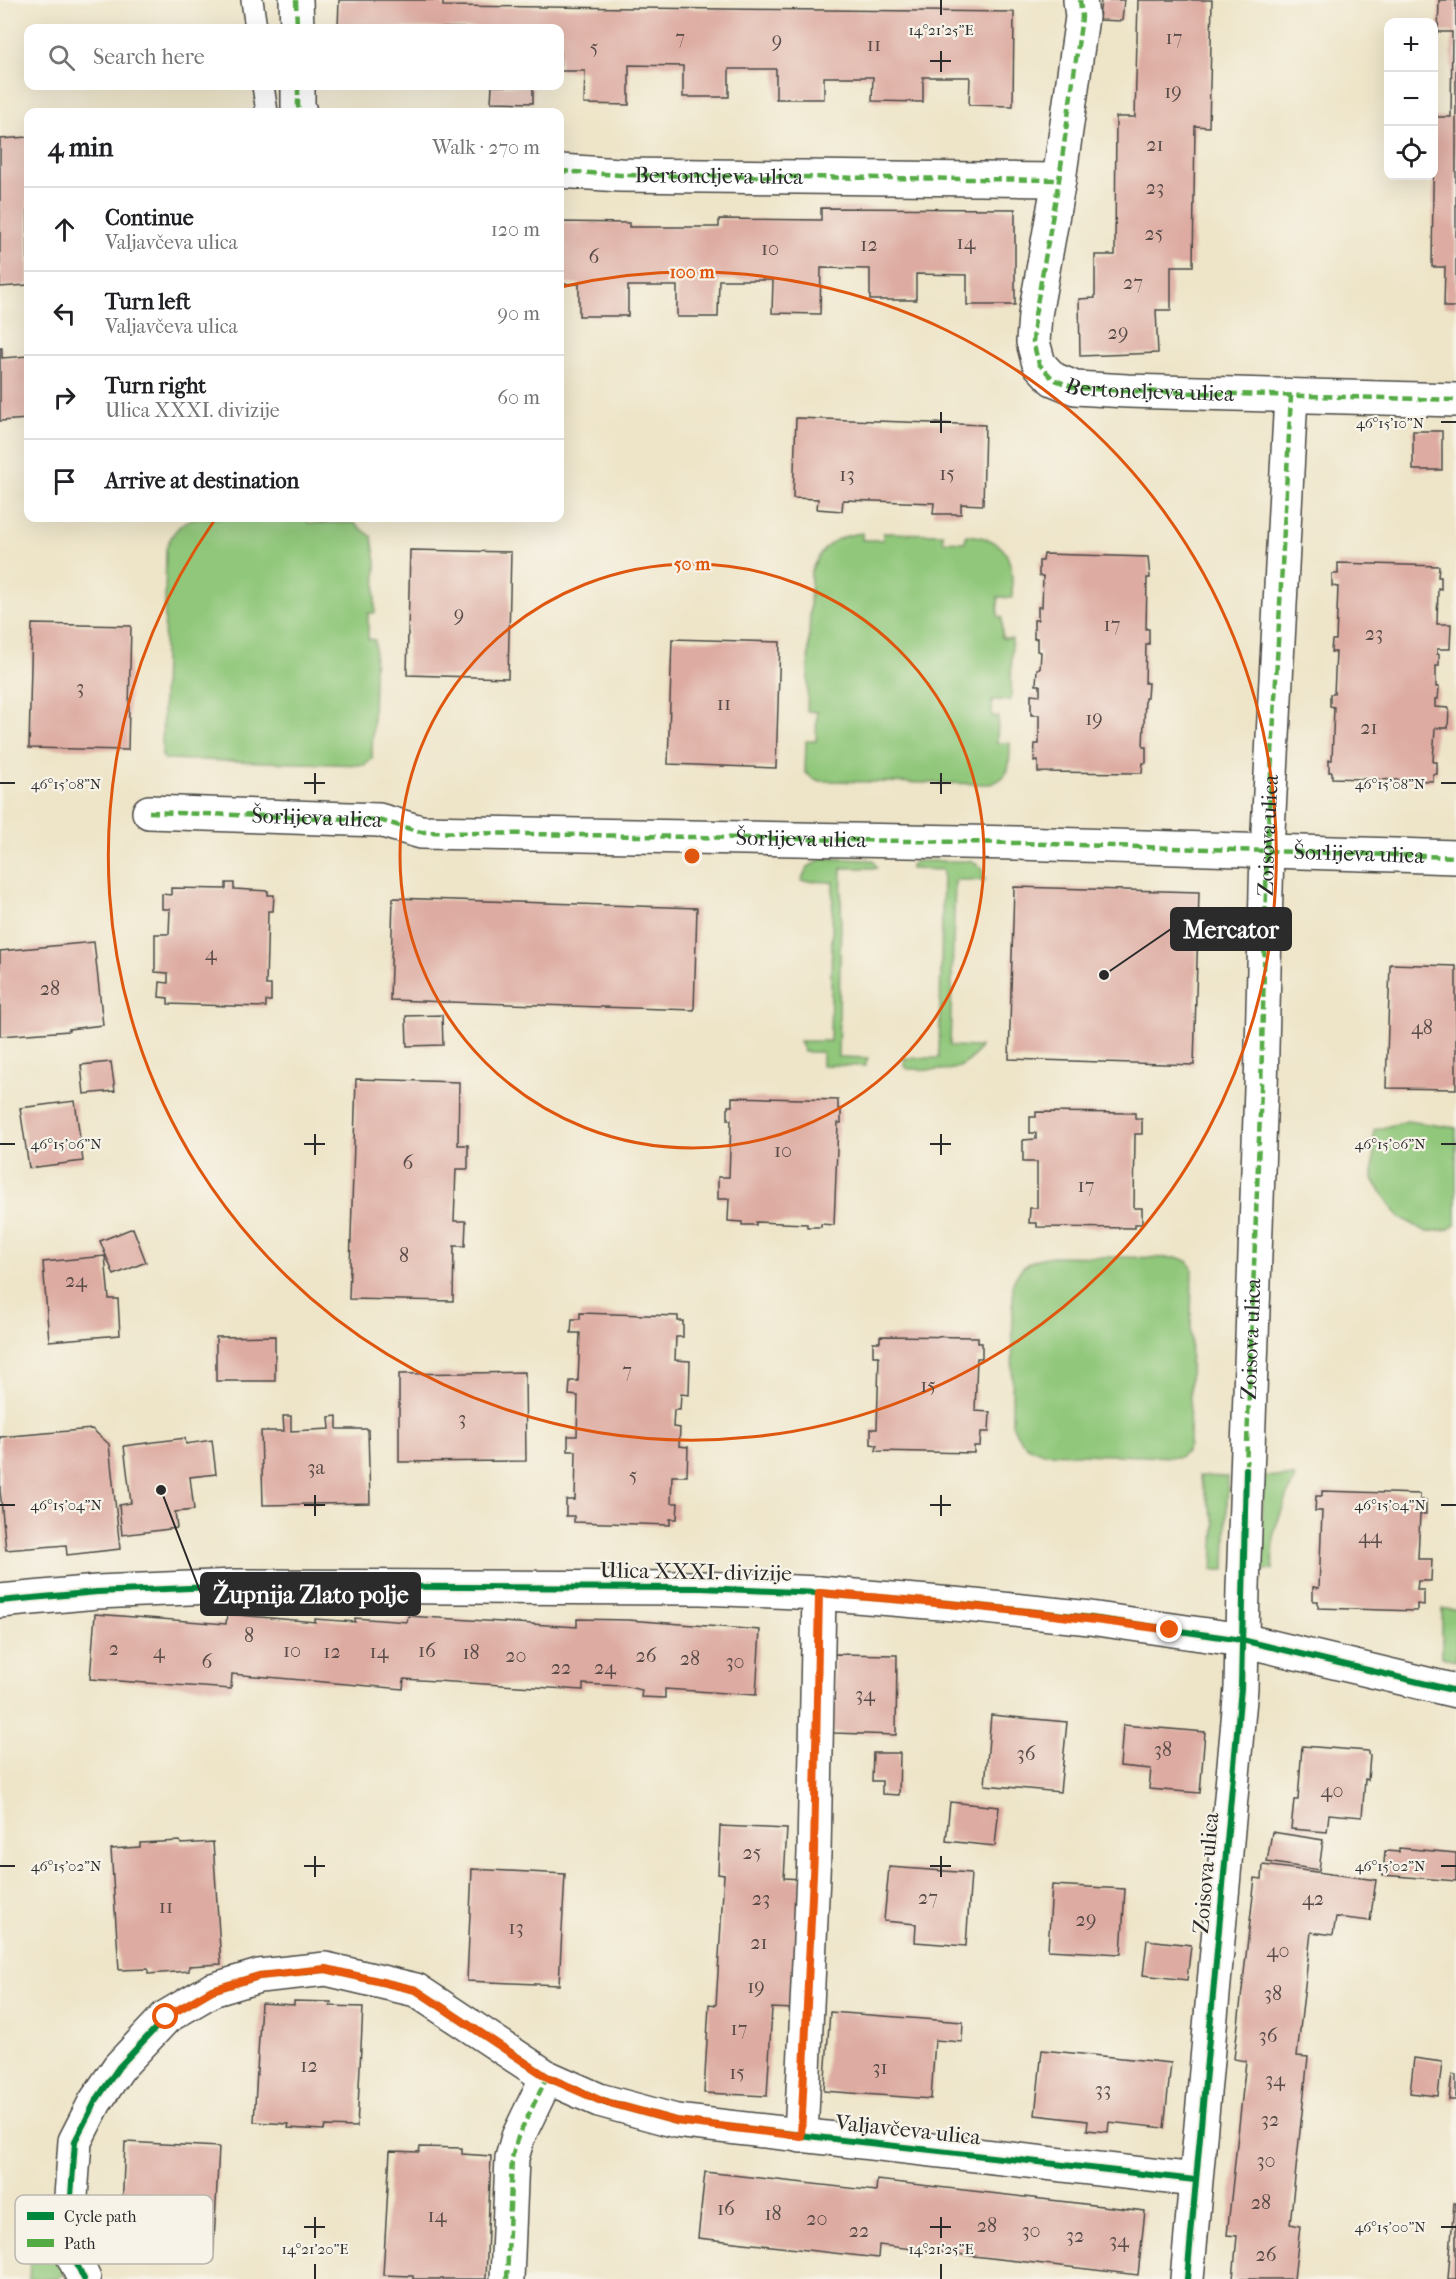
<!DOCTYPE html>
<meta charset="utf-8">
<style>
body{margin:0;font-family:"IM FELL French Canon",serif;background:#f2f2f2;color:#202124}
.controls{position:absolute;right:18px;top:18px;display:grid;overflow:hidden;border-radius:12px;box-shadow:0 6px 24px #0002}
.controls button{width:54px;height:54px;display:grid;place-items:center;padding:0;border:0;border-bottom:2px solid #e0e0e0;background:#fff;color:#202124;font:30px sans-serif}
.stop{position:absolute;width:18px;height:18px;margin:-14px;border:4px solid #ea580c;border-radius:50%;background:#fff}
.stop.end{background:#ea580c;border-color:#fff;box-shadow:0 2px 6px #0008}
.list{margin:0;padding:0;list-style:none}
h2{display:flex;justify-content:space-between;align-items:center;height:78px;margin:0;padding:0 24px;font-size:26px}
h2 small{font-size:20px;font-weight:400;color:#757577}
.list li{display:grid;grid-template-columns:39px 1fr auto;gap:18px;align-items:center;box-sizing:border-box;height:84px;padding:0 24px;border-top:2px solid #e0e0e0}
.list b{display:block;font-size:22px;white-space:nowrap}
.list p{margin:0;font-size:20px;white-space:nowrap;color:#757577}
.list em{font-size:20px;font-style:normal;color:#757577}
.icon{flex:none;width:33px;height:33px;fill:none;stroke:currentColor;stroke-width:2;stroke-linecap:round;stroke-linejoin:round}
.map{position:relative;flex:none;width:1456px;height:2279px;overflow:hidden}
.search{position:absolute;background:#fff;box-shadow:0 6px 24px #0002;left:24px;top:24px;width:540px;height:66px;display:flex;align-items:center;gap:15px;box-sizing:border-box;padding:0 21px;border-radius:12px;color:#757577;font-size:22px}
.panel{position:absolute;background:#fff;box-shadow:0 6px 24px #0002;left:24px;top:108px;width:540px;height:414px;border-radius:12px}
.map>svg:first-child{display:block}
</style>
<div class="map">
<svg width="1456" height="2279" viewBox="0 0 1456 2279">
<rect width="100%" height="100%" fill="#f7f3e8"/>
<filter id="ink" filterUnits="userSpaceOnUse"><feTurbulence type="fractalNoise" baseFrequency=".0167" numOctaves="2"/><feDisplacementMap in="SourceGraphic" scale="12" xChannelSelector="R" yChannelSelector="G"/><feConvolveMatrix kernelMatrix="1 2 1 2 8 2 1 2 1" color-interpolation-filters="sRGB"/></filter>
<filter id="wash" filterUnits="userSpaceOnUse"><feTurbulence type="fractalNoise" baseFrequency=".008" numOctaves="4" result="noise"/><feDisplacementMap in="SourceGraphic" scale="24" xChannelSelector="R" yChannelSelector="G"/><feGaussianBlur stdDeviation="1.35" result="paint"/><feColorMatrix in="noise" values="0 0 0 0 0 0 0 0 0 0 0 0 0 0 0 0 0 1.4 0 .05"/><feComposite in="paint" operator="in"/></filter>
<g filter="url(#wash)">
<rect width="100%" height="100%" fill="#eee5c9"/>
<g fill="#90c77a" stroke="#5e7952" stroke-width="1.5">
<path d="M194,518h114v5h46l18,14 4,25 -1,51h-7v26l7,1 -3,119 -7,6 -200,-6 -3,-3 4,-207c5,-15 13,-26 28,-31z"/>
<path d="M862,533v7h21v-7l60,1v7l22,1 1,-7c44,3 47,25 46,63l-14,-1v20h4v21l10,1 -1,61h-19v16l6,1 -1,26h13c-1,20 3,34 -20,41l-170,-3 -8,-3 -7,-6 1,-31h10l1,-29 -10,-1 4,-140c11,-25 23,-35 51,-38z"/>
<path d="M823,858l50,2 4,8h-35l-4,189 30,1 -3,8 -43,-1v-13h-18l-5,-11h31l3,-159 -32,-1 7,-14z"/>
<path d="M916,861h55l10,6 4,13h-30l-5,166 30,1c-18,31 -40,22 -71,22l-4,-2 -1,-9h35l4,-188 -32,-1v-4z"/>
<path d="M1407,1121l49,7v96l-7,5 -22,3 -28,-15 -26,-37 1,-50z"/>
<path d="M1052,1256l127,2 9,3 4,7 -3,177 -3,7 -7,5 -136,-4c-18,-6 -25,-12 -31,-30l1,-140c8,-19 19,-24 39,-27z"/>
<path d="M1199,1476l29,1 -3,93h-12l2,-47z"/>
<path d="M1263,1476l32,1 -21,54 -1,39h-12z"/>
<path d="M1442,1609h14v51l-14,-3z"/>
<path d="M56,2229l11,42 -10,8h-28l3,-49z"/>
</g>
<g id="blocks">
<g fill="#ddaba1">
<path d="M339,0h104v6l571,6 -1,94 -44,-1 1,-28h-47v25l-51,-1 1,-24h-49v22h-48v-30h-47v28h-46v-31l-54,-1v40l-45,-1 1,-33h-25v-43h-222z"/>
<path d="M1101,0h23l-2,21 -23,-1z"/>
<path d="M1138,0h74l-3,127 -14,-1 -2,140h-22v44h-15l2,43 -78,3 -1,-57 16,-1v-43h20l1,-138h19z"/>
<path d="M1439,0h17v307h-12l1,-40h-13l2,-150h17l1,-85h-14z"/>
<rect x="394" y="86" width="48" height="2"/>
<path d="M492,86h41v17l-42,-1z"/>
<path d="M28,137v148l-28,2v-148z"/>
<path d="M821,208l194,1v96h-48v-30l-51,-1v26h-46v-31l-49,-1 -1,46 -48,-1 1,-33h-54l-1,37h-41v-31h-49v30h-49v-32h-19v-62l69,1v4h90v-8l102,1z"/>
<path d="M0,348h2v10l26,-2v63l-28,2z"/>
<path d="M796,418l189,7 -2,80 -22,-1v10h-28l1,-11 -91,-3 -1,11 -25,-2 1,-10 -25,-1z"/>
<rect x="1413" y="431" width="29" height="39"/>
<path d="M410,550l101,2 -3,126 -101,-3z"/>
<path d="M1044,554l104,3 2,21h-3l-1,51h3v15h-3l-1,39h3l-1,15h-2l-2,49h3v16h-3l-1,10 -104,-1v-11h-4l1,-17h4v-29h-8v-21l9,1v-10h-4l1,-16h3l1,-17 -4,-1v-13l-3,1v-19h4v-13h4l1,-31h-4v-15h4z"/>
<path d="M1338,563l101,3 -1,11h3v12l-3,-1 -1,36h14l-1,25h-13v5h2v12h-3v21h3l-1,12h-3v8l14,1 -1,20h-13l-2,34h4v12h-4v7l-101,-3v-6h-3v-12h3l2,-53 -4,-1v-12h4l2,-42h-5l1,-12h4l2,-53 -6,-1v-12h6z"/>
<path d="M32,624l99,2 -3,124 -99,-2z"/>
<path d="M672,639l108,3 -4,126 -108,-4z"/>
<path d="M226,883h8v6l34,2v4h6l-1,16h-5l-2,74h5v16h-5v6l-98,-3v-6l-9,-1 1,-15 8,1v-10l-13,-1v-38h14l1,-25h-8v-15l9,1v-7l55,1z"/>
<path d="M1014,887l185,5 -5,173 -185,-6z"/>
<path d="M393,898l304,10 -3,102 -304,-10z"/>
<path d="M94,942l9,83 -34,4v2l-69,5v-85z"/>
<path d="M1390,964l66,2v123l-70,-1z"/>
<path d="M442,1015l1,30 -36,1 -1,-30z"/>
<path d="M111,1062l4,29 -31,3 -3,-29z"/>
<path d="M356,1079l103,3 -1,63h10v24h-12l-2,52h12l-1,25h-11l-1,55 -104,-2z"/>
<path d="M732,1097l106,3v9h3v14h-3l-4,102 -13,-1v3h-14v-3l-51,-2v3h-14v-3l-14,-1 1,-22h-11v-22h11l2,-57h-3v-14h4z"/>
<path d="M75,1101l8,60 -54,7 -9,-60z"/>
<path d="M1036,1112l99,1v6h7v15h-7l-1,74h8v16h-7v4l-98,-1v-4h-8l1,-15h7v-46h-14v-22l13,-1v-6h-6v-16h6z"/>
<path d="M133,1228l13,34 -32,13 -14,-34z"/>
<path d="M105,1256l4,43h9l2,36 -71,6 -6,-79z"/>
<path d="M580,1313l98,3v5h5v16h-7l-1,23 15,1 -1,34 -8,-1 -1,16h-6l-1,17 7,1 -1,18 9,1 -1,29h-15l-1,27h7l-1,16h-7v6l-96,-3v-6h-8v-16h9l1,-49h-8v-15h9l1,-40 -9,-1 1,-14h8l2,-48h-9l1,-14h8z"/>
<path d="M275,1336v45h-59v-44z"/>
<path d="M880,1336l98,1v6h4v15h-5l-2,53 15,1 -1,20h-8l-1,14h-6v7l-98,-2 1,-6 -6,-1v-15h6l2,-73h-6v-14h7z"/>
<path d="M525,1372l1,89 -127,1v-88z"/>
<path d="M283,1416h8v15l39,-2 -1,-12 8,-1v13h31l2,74 -107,2 -2,-74h23z"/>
<path d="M92,1429l17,15 11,105 -53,6 -1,-10 -60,5 -6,-60v-53z"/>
<path d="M185,1438l1,6 26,-4 4,34 -26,3 4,33 -19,2 2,16 -55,7 -3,-30 12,-2 -7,-57z"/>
<path d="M1322,1491l98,3v6h6v14h-6l-2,45h14l-1,22h-13l-1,9h7v15l-7,-1v7l-99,-3v-7h-5v-14l6,1 3,-77h-7l1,-15h6z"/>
<path d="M95,1614l131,10 1,-10 88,8v-3l40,3v-4l52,4 1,-6 169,11v-8l51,1 132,10 -4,65 -91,-6v9l-24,-1 1,-7 -19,-4 -40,-2v6l-179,-11 -1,10 -171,-15 -1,15 -141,-10z"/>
<path d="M834,1654l63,1 -1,80 -63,-2z"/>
<path d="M991,1715l76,7 -7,70 -75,-7z"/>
<path d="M1123,1725l82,7 -5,61 -51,-4 2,-20 -31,-3z"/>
<path d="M1302,1746l66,5v3l2,1 -2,25 -3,-1 -3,38 -33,-3 -2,18 -36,-3 3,-29h4z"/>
<path d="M873,1753h27l-1,42 -17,-1v-13h-10z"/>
<path d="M950,1802l49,5 -4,39 -49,-5z"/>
<path d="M720,1826l67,3 -3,49 18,1 -8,130 -22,-1 -5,88 -63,-3 5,-89 7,1 8,-130 -6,-1z"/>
<path d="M1272,1832l51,8 -4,30 -52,-8z"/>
<path d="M180,1841l1,3 32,-2 8,122 -32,2v5l-41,3v-5l-29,1 -8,-121 29,-2v-4z"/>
<path d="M1399,1848l57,5v28l-73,-6 2,-24 14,1z"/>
<path d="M1263,1865l113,15 -6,41 -34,-4 -3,18 -22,-3 -14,124 11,1 -18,167 10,2 -6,53h-61l4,-43 -10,-1 19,-174 -12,-2 21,-181 7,1z"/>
<path d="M889,1867l82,6 -5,73 -51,-4 1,-18 -32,-3z"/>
<path d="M472,1869l93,5 -6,111 -92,-4z"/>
<path d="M1052,1885l73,4 -4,65 -73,-4z"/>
<path d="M1147,1940l44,5 -4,35 -44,-5z"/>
<path d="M294,2001l37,1 -1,4 33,1 -6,120 -32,-1 -1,4 -36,-2 1,-4 -35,-2 7,-119 33,2z"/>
<path d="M830,2012l133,10 -1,20 -27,-2 -4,59 -107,-8z"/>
<path d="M1042,2050l129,13 -7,65 -55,-6 -1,10 -21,-2 1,-9 -53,-6z"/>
<path d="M1414,2058l28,4 -4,34 -28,-3z"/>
<path d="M1452,2074l4,1v25h-7z"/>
<path d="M125,2142l94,5 -6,114 -93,-5z"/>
<path d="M420,2147l42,1v6l29,2 -5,123h-73v-3l-30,-1 7,-124 29,1z"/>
<path d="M705,2172l171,19 1,-11 268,31 -7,64 -259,-30 -1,13 -180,-20z"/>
<path d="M1454,2203h2v76h-8z"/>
</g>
</g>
</g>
<g filter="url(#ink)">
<use href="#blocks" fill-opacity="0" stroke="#484743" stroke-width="1.5"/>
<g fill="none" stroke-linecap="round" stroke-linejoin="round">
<g stroke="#484743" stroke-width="24">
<g id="lane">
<path d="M252,0l4,28"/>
<path d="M263,86l4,26"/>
</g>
</g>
<g stroke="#484743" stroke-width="36">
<g id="street">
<path d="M296,0l1,28"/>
<path d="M1080,0l2,17 -23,163 -24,135 -2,27 6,22 14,15 22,9 52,3 329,9"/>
<path d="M298,86v20l2,6"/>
<path d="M560,171l60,4 439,5"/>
<path id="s1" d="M149,812l230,8 42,12 596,11 439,14"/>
<path d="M0,1601l97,-9 138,-6 466,2 118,5 146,12 125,13 152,22 214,51"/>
<path d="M801,2136l13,-283 5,-260"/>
<path d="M84,2279l-12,-25 -3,-30 6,-83 20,-39 24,-35 47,-50 46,-27 47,-14 67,-7 90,21 131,87 52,23 77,21 519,59"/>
<path d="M507,2279l5,-121 6,-21 29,-60"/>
<path d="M1187,2279l54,-591 2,-101 18,-499 6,-238 24,-454"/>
</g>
</g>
<use href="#lane" stroke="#fff" stroke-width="21"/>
<use href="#street" stroke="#fff" stroke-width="33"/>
<g stroke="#54ab44" stroke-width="4.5" stroke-dasharray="9 4.5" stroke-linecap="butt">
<path d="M296,0l1,28"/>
<path id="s2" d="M1080,0l2,17 -23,163 -24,135 -2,27 6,22 14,15 22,9 52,3 329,9"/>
<path d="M298,86v20l2,6"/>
<path id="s3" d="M560,171l60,4 439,5"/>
<path d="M149,812l230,8 42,12 596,11 439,14"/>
<path id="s4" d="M1246,1469l15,-381 6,-238 24,-454"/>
<path d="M801,2136l13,-283 5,-260"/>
<path d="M507,2279l5,-121 6,-21 29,-60"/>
</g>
<g stroke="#f7f3e8" stroke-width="10">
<g id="cycleway">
<path d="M0,1601l97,-9 138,-6 466,2 118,5 146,12 125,13 152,22 214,51"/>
<path d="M84,2279l-12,-25 -3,-30 6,-83 20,-39 24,-35 47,-50 46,-27 47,-14 67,-7 90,21 131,87 52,23 77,21 519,59"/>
<path d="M1187,2279l54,-591 5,-219"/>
</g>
</g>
<use href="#cycleway" stroke="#00873e" stroke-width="6"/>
</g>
</g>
<g fill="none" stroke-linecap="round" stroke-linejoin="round" filter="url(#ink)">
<path stroke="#ea580c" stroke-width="8" d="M166,2017l46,-27 47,-14 67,-7 90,21 131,87 52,23 77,21 125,15 13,-283 5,-260c117,9 234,20 351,37"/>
</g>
<path fill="none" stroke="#2b2b2b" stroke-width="2" d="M941,0v15M941,51v21M930,61h21M941,412v21M930,422h21M1441,422h15M315,773v21M941,773v21M0,783h15M304,783h21M930,783h21M1441,783h15M315,1134v21M941,1134v21M0,1144h15M304,1144h21M930,1144h21M1441,1144h15M315,1495v21M941,1495v21M0,1505h15M304,1505h21M930,1505h21M1441,1505h15M315,1856v21M941,1856v21M0,1866h15M304,1866h21M930,1866h21M1441,1866h15M315,2217v21M941,2217v21M304,2227h21M930,2227h21M1441,2227h15M315,2264v15M941,2264v15"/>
<g fill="none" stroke="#df570e" stroke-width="3">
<circle cx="692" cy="856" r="292"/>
<path d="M561 287A584 584 0 1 1 214 521"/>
</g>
<g text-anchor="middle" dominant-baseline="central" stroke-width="4.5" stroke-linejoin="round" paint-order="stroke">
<g font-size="20" fill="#584b48">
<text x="680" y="37">7</text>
<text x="1174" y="37">17</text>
<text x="777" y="40">9</text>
<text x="874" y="44">11</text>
<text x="594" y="47">5</text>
<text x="1173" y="91">19</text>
<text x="1155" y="144">21</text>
<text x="1155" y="187">23</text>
<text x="1154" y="233">25</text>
<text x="966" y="242">14</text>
<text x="869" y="244">12</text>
<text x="770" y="248">10</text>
<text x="594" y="256">6</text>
<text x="1133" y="282">27</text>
<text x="1118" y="332">29</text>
<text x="947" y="473">15</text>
<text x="847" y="474">13</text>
<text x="459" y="614">9</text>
<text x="1112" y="624">17</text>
<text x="1374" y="633">23</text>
<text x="80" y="687">3</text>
<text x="724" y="703">11</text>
<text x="1094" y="718">19</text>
<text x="1369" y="727">21</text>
<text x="211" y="953">4</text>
<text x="50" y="988">28</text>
<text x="1422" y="1027">48</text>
<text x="783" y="1150">10</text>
<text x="408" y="1162">6</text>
<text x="1086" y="1185">17</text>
<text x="404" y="1255">8</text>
<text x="76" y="1280">24</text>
<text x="627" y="1370">7</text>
<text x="928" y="1385">15</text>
<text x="462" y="1418">3</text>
<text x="316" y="1467">3a</text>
<text x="633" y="1475">5</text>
<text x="1370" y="1536">44</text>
<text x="249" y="1635">8</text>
<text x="114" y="1648">2</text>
<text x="292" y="1650">10</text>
<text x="427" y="1650">16</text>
<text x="159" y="1651">4</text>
<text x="332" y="1651">12</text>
<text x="379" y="1651">14</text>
<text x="471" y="1652">18</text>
<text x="516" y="1655">20</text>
<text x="646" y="1655">26</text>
<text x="690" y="1658">28</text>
<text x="207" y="1661">6</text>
<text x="735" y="1661">30</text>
<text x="561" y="1667">22</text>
<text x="605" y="1667">24</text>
<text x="865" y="1694">34</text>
<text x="1163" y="1749">38</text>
<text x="1026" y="1753">36</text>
<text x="1332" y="1790">40</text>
<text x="752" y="1852">25</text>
<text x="928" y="1897">27</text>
<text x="761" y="1898">23</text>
<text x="1313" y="1898">42</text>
<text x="166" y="1906">11</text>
<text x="1086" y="1919">29</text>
<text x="516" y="1927">13</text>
<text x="759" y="1942">21</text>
<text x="1278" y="1950">40</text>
<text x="756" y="1986">19</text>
<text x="1273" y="1993">38</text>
<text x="739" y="2028">17</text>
<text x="1268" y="2035">36</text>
<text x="309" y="2065">12</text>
<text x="880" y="2067">31</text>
<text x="737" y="2072">15</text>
<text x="1275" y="2079">34</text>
<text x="1103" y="2089">33</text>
<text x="1270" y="2119">32</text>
<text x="1266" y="2160">30</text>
<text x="1261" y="2202">28</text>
<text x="726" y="2208">16</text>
<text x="773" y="2213">18</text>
<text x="437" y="2215">14</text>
<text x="817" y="2218">20</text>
<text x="987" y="2225">28</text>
<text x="859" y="2230">22</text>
<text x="1031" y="2230">30</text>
<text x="1075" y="2235">32</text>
<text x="1119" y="2240">34</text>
<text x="1266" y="2254">26</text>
</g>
<g font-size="22" fill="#2b2b2b" stroke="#f7f3e8">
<text stroke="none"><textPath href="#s3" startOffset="159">Bertoncljeva ulica</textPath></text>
<text stroke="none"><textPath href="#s2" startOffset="488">Bertoncljeva ulica</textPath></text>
<text stroke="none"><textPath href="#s1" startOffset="168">Šorlijeva ulica</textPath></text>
<text stroke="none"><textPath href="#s4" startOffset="634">Zoisova ulica</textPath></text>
<text stroke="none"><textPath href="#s1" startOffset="654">Šorlijeva ulica</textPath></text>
<text stroke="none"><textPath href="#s1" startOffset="1212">Šorlijeva ulica</textPath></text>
<text stroke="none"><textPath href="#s4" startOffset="130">Zoisova ulica</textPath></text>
<text transform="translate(696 1572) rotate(1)">Ulica XXXI. divizije</text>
<text transform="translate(1206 1873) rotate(-85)">Zoisova ulica</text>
<text transform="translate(908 2130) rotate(6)">Valjavčeva ulica</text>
</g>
</g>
<rect x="15" y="2195" width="198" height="69" rx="9" fill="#f7f3e8" stroke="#bab7af" stroke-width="1.5"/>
<rect x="27" y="2212" width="27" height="8" fill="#00873e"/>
<rect x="27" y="2239" width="27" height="8" fill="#54ab44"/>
<g font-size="16" fill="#2b2b2b">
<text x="64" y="2222">Cycle path</text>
<text x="64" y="2249">Path</text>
</g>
<g font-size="15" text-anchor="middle" fill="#2b2b2b" stroke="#f7f3e8" stroke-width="4.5" stroke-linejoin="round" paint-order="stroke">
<text x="941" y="35">14°21'25"E</text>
<text x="1390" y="428">46°15'10"N</text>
<text x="66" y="789">46°15'08"N</text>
<text x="1390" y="789">46°15'08"N</text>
<text x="66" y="1149">46°15'06"N</text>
<text x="1390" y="1149">46°15'06"N</text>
<text x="66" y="1510">46°15'04"N</text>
<text x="1390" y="1510">46°15'04"N</text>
<text x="66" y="1871">46°15'02"N</text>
<text x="1390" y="1871">46°15'02"N</text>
<text x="1390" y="2232">46°15'00"N</text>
<text x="315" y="2254">14°21'20"E</text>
<text x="941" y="2254">14°21'25"E</text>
</g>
<circle cx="692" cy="856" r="9" fill="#df570e" stroke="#f7f3e8" stroke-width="3"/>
<g font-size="18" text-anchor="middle" font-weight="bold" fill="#df570e" stroke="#f7f3e8" stroke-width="4.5" stroke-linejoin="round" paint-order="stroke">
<text x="692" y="278">100 m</text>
<text x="692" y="570">50 m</text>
</g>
<path fill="none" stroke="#2b2b2b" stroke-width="2" d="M1104 975L1171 929M161 1490L201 1594"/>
<g fill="#2b2b2b" stroke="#f7f3e8" stroke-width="2">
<circle cx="1104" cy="975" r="6"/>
<circle cx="161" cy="1490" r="6"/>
</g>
<g fill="#2b2b2b" stroke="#2b2b2b" stroke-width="2">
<rect x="1171" y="908" width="120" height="42" rx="6"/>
<rect x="201" y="1573" width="219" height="42" rx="6"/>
</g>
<g font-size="24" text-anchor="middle" font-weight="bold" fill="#fff">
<text x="1231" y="938">Mercator</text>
<text x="311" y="1603">Župnija Zlato polje</text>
</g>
</svg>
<div class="controls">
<button>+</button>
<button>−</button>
<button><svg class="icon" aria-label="locate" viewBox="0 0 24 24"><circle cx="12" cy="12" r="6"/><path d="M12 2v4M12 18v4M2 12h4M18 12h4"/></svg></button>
</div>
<div class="stop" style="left:166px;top:2017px"></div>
<div class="stop end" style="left:1170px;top:1630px"></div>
<div class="search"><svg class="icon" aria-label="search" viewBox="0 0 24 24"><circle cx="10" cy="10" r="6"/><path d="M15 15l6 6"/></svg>Search here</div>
<section class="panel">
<h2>4 min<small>Walk · 270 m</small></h2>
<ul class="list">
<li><svg class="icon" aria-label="ahead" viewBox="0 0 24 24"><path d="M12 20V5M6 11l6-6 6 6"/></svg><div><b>Continue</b><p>Valjavčeva ulica</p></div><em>120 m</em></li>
<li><svg class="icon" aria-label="left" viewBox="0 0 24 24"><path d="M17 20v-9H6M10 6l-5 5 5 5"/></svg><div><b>Turn left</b><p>Valjavčeva ulica</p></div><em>90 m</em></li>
<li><svg class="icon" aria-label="right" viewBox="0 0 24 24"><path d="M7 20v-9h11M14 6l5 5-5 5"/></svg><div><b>Turn right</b><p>Ulica XXXI. divizije</p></div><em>60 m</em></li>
<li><svg class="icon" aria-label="arrive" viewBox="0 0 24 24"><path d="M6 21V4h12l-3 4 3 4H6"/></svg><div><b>Arrive at destination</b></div></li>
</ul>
</section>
</div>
